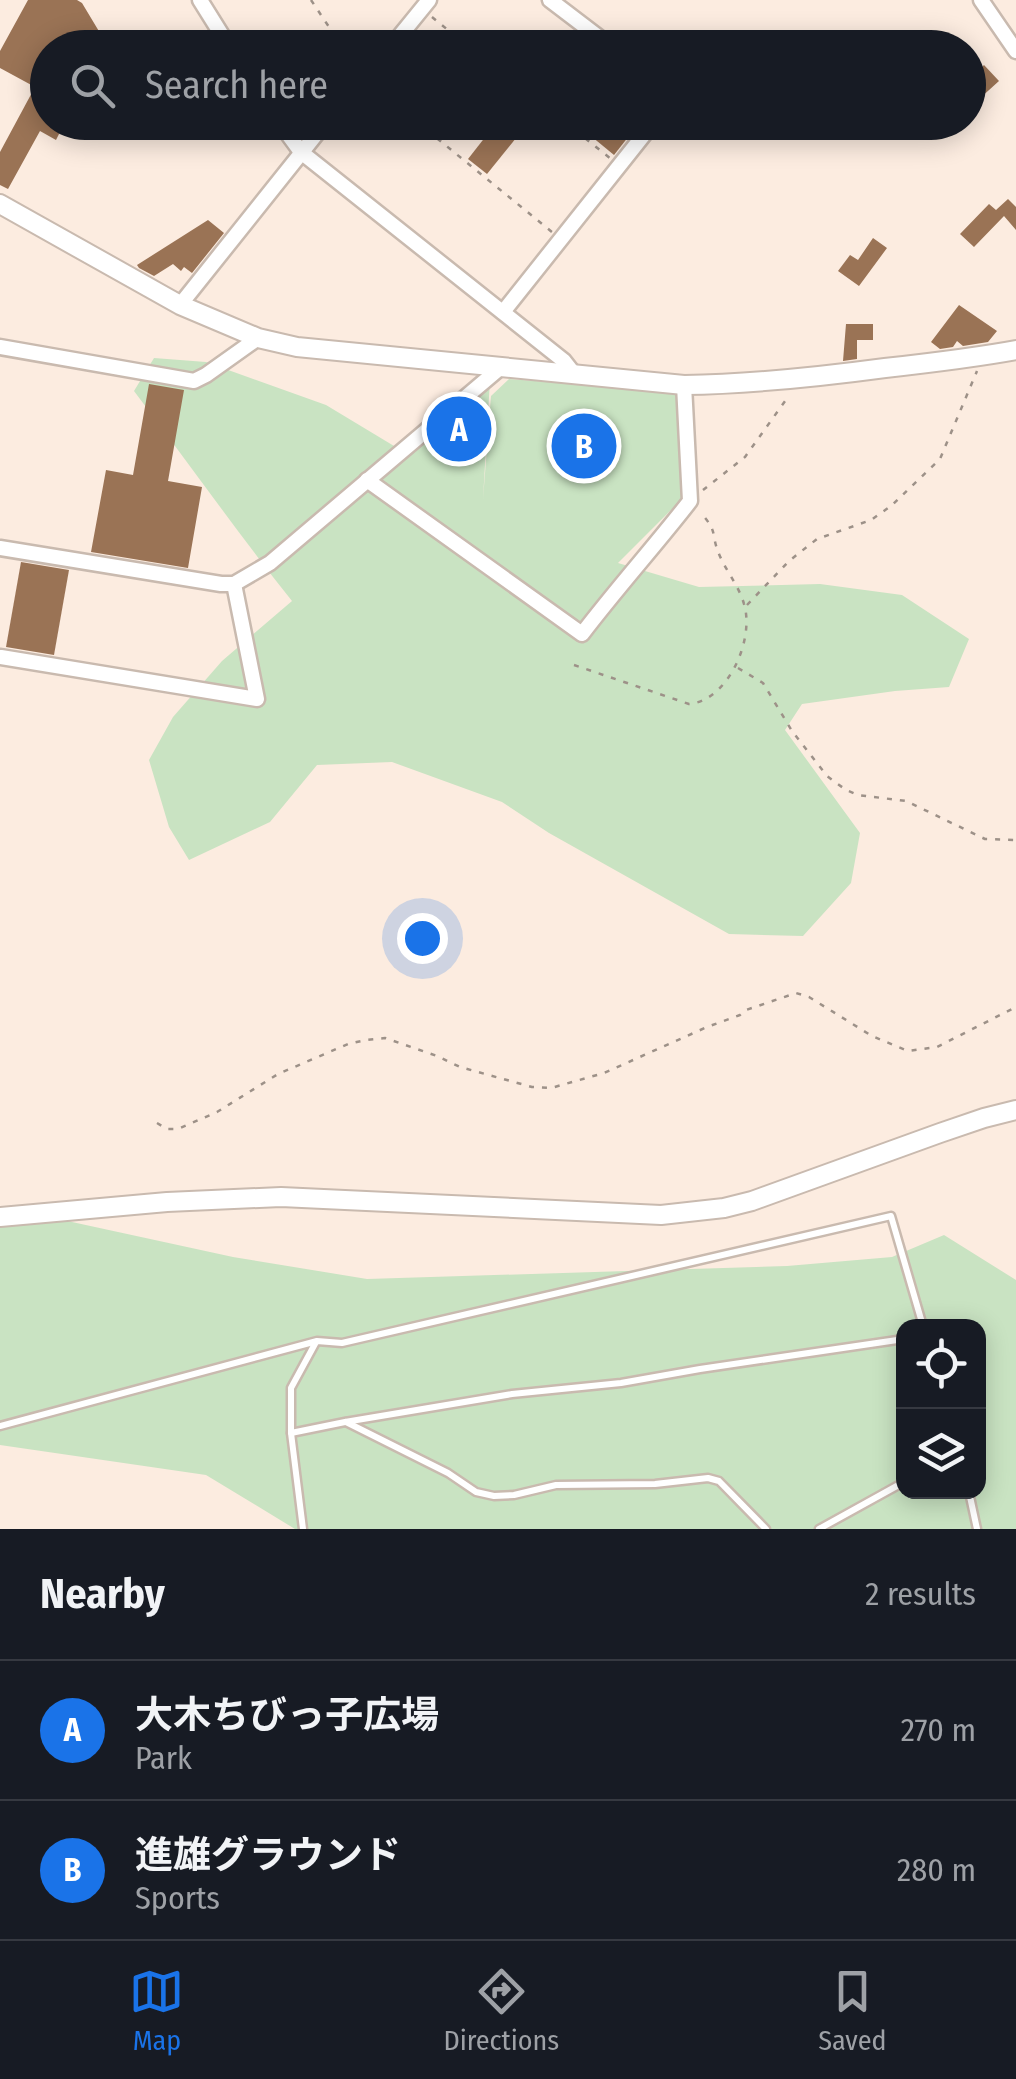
<!DOCTYPE html>
<meta charset="utf-8">
<style>
body{margin:0;font-family:"Fira Sans Condensed","Noto Sans JP",sans-serif;background:#242831;color:#f1f3f6}
.controls{position:absolute;right:30px;bottom:30px;display:grid;overflow:hidden;border-radius:20px;box-shadow:0 5px 25px #0003}
.controls button{width:90px;height:90px;display:grid;place-items:center;padding:0;border:0;border-bottom:2px solid #363941;background:#171b24;color:#f1f3f6;font:50px sans-serif}
.you{position:absolute;left:422px;top:938px;width:35px;height:35px;margin:-25px;border:8px solid #fff;border-radius:50%;background:#1a73e8;box-shadow:0 0 0 15px #1a73e833}
.badge{display:grid;place-items:center;width:65px;height:65px;border-radius:50%;background:#1a73e8;color:#fff;font-size:32px;font-weight:700}
.pin{position:absolute;translate:-50% -50%;border:5px solid #fff;box-shadow:0 2px 10px #0006}
.list{margin:0;padding:0;list-style:none}
h2{display:flex;justify-content:space-between;align-items:center;height:130px;margin:0;padding:0 40px;font-size:42px}
h2 small{font-size:32px;font-weight:400;color:#9ea1a6}
.list li{display:grid;grid-template-columns:65px 1fr auto;gap:30px;align-items:center;box-sizing:border-box;height:140px;padding:0 40px;border-top:2px solid #363941}
.list b{display:block;font-size:38px;white-space:nowrap}
.list p{margin:0;font-size:32px;white-space:nowrap;color:#9ea1a6}
.list em{font-size:32px;font-style:normal;color:#9ea1a6}
.icon{flex:none;width:55px;height:55px;fill:none;stroke:currentColor;stroke-width:2;stroke-linecap:round;stroke-linejoin:round}
.map{position:relative;flex:none;width:1016px;height:1529px;overflow:hidden}
.search{position:absolute;background:#171b24;box-shadow:0 5px 25px #0003;left:30px;right:30px;top:30px;height:110px;display:flex;align-items:center;gap:25px;box-sizing:border-box;padding:0 35px;border-radius:55px;color:#9ea1a6;font-size:38px}
.sheet{height:410px;background:#171b24}
nav{display:flex;justify-content:space-around;align-items:center;box-sizing:border-box;height:140px;border-top:2px solid #363941;background:#171b24;font-size:28px;color:#9ea1a6}
nav a{display:grid;justify-items:center;gap:5px}
nav .on{color:#1a73e8}
.map>svg:first-child{display:block}
</style>
<div class="map">
<svg width="1016" height="1529" viewBox="0 0 1016 1529">
<rect width="100%" height="100%" fill="#fcece0"/>
<g fill="#c9e3c2" fill-rule="evenodd">
<path d="M154,358l52,4 120,43 78,47 86,-72 -7,119 8,-103 18,-17 169,13 6,105 -66,66 81,24 121,-3 82,11 67,44 -20,48 -54,4 -93,13 -17,26 75,103 -9,50 -48,53 -74,-2 -180,-101 -47,-31 -110,-40 -75,3 -47,57 -81,38 -20,-33 -20,-67 24,-43 49,-56 70,-60c-55,-69 -105,-140 -158,-210z"/>
<path d="M0,1213l49,4 184,40 134,22 420,-13 105,-9 52,-22 72,45v249h-721l-89,-54 -206,-30zM904,1326h74v166h-74z"/>
</g>
<g fill="#9a7355">
<path d="M28,0h49l5,3 27,45h-61v74h17l-9,18 -16,-9 -32,58 -8,-4v-33l35,-65 -35,-19v-17z"/>
<path d="M968,63l9,9 7,-7 15,16 -31,28z"/>
<path d="M497,122h32l-42,52 -19,-15z"/>
<path d="M574,122h66l-26,33z"/>
<path d="M1008,199l8,8v23l-12,-14 -30,31 -14,-13 29,-30 7,6z"/>
<path d="M208,220l16,13 -32,40 -8,-6 -3,4 -8,-7 -19,12 -15,-8 -2,-3z"/>
<path d="M873,238l14,10 -28,38 -21,-15 12,-16 8,5z"/>
<path d="M959,305l38,26 -9,11 -25,4 -6,-5 -4,6 -13,2 -9,-7z"/>
<path d="M846,324h27v16h-16v19l-14,2z"/>
<path d="M149,384l35,6 -16,91 34,6 -14,81 -97,-16 15,-82 27,5z"/>
<path d="M21,562l48,8 -15,85 -48,-8z"/>
</g>
<g fill="none" stroke-linecap="round" stroke-linejoin="round">
<g stroke="#c9baaf" stroke-width="11">
<g id="service">
<path d="M346,1422l102,51 28,19 18,4 20,-1 42,-10 99,-1 53,-6 11,3 47,48"/>
<path d="M0,1426l317,-85 25,2 549,-127 32,110"/>
<path d="M291,1433l54,-11 167,-28 109,-11 79,-14 204,-30"/>
<path d="M969,1492l8,37"/>
<path d="M303,1529l-12,-96v-45l25,-46"/>
<path d="M819,1529l85,-47"/>
</g>
</g>
<g stroke="#c9baaf" stroke-width="19">
<g id="minor">
<path d="M200,0l30,48"/>
<path d="M550,0l63,48"/>
<path d="M981,0l35,51"/>
<path d="M390,48l39,-48"/>
<path d="M279,122l22,30 263,209 11,14"/>
<path d="M180,305l146,-183"/>
<path d="M503,312l151,-190"/>
<path d="M0,347l194,34 12,-6 52,-37"/>
<path d="M367,480l215,154c35,-46 73,-88 108,-133l-6,-116"/>
<path d="M0,548l221,36h13l36,-21 230,-195"/>
<path d="M1,657l256,42 -23,-115"/>
</g>
</g>
<g stroke="#c9baaf" stroke-width="22">
<g id="tertiary">
<path d="M0,204l180,101 78,33 39,9 387,38c68,-1 134,-8 201,-17 44,-5 88,-10 131,-18"/>
<path d="M0,1217l167,-15 114,-5 380,18 63,-7 28,-7 188,-68 44,-15 32,-8"/>
</g>
</g>
<g stroke="#9d9188" stroke-width="2.5" stroke-dasharray="5 8" stroke-linecap="butt">
<path d="M311,0l32,48"/>
<path d="M432,17l38,31"/>
<path d="M417,122l135,110"/>
<path d="M565,122l46,37"/>
<path d="M703,490l42,-33 43,-60"/>
<path d="M747,605l42,-44 28,-22 54,-19 20,-14 49,-47 37,-88"/>
<path d="M574,665l115,39c39,-3 66,-65 55,-100 -5,-18 -18,-33 -25,-50 -9,-22 0,-21 -19,-42"/>
<path d="M738,668l25,15 29,48 35,45 19,14 12,5 48,6 79,38 31,1"/>
<path d="M157,1123l10,6h11l39,-17 61,-38 70,-30 18,-4 19,-2 52,18 23,11 72,20 19,1 53,-15 103,-46 33,-12 6,-5 50,-17 13,4 63,39 36,15 29,-4 79,-40"/>
</g>
<use href="#service" stroke="#fff" stroke-width="6"/>
<use href="#minor" stroke="#fff" stroke-width="14"/>
<use href="#tertiary" stroke="#fff" stroke-width="18"/>
</g>
</svg>
<div class="controls">
<button><svg class="icon" aria-label="locate" viewBox="0 0 24 24"><circle cx="12" cy="12" r="6"/><path d="M12 2v4M12 18v4M2 12h4M18 12h4"/></svg></button>
<button><svg class="icon" aria-label="layers" viewBox="0 0 24 24"><path d="M12 4l9 5-9 5-9-5zM3 14l9 5 9-5"/></svg></button>
</div>
<div class="you"></div>
<div class="pin badge" style="left:459px;top:429px">A</div>
<div class="pin badge" style="left:584px;top:446px">B</div>
<div class="search"><svg class="icon" aria-label="search" viewBox="0 0 24 24"><circle cx="10" cy="10" r="6"/><path d="M15 15l6 6"/></svg>Search here</div>
</div>
<section class="sheet">
<h2>Nearby<small>2 results</small></h2>
<ul class="list">
<li><span class="badge">A</span><div><b>大木ちびっ子広場</b><p>Park</p></div><em>270 m</em></li>
<li><span class="badge">B</span><div><b>進雄グラウンド</b><p>Sports</p></div><em>280 m</em></li>
</ul>
</section>
<nav>
<a class="on"><svg class="icon" aria-label="map" viewBox="0 0 24 24"><path d="M3 6l6-2 6 2 6-2v14l-6 2-6-2-6 2zM9 4v14M15 6v14"/></svg>Map</a>
<a><svg class="icon" aria-label="directions" viewBox="0 0 24 24"><path d="M12 3l9 9-9 9-9-9zM9 14v-3h6M13 9l2 2-2 2"/></svg>Directions</a>
<a><svg class="icon" aria-label="saved" viewBox="0 0 24 24"><path d="M7 4h10v16l-5-4-5 4z"/></svg>Saved</a>
</nav>
